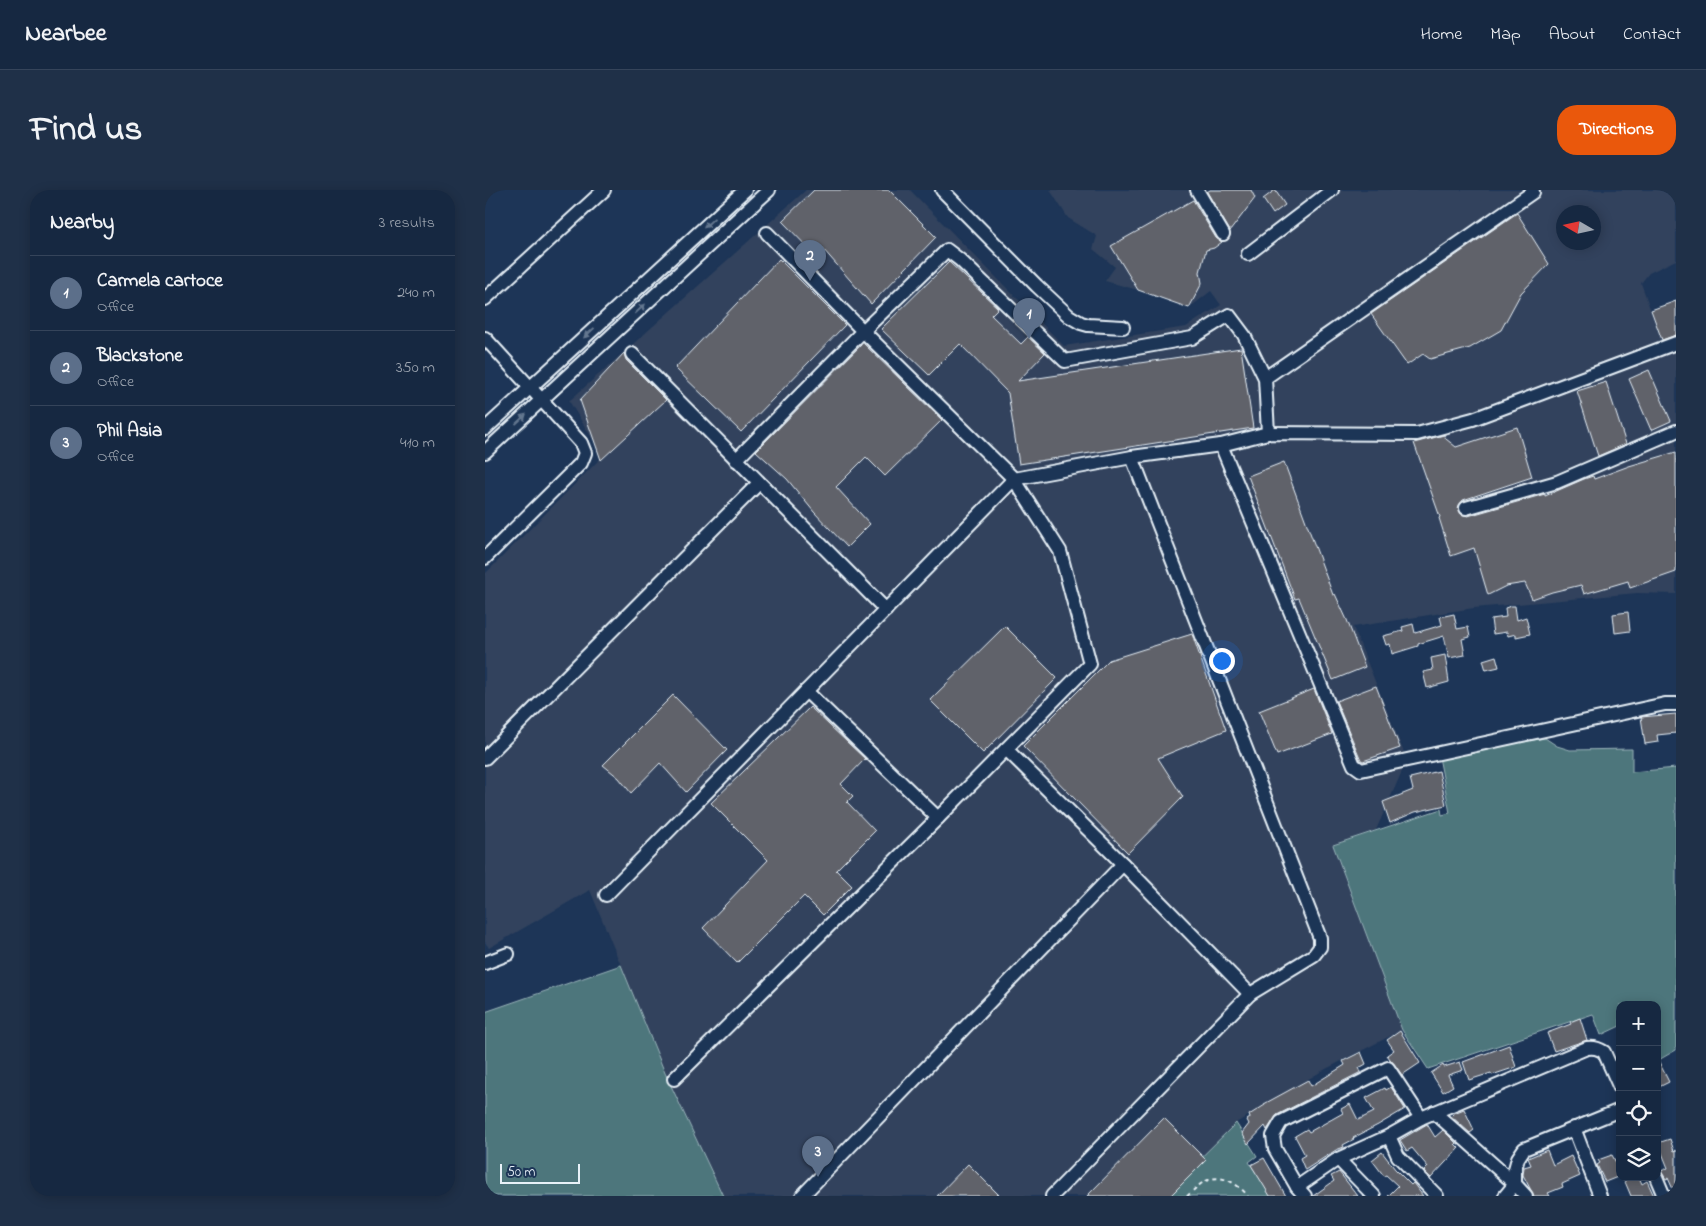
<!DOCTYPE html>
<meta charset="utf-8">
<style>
body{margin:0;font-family:"Indie Flower",sans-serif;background:#1f3048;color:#f1f3f6}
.controls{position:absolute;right:15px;bottom:15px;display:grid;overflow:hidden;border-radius:10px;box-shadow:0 2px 12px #0003}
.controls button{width:45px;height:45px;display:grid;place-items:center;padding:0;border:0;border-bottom:1px solid #35445a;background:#162841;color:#f1f3f6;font:25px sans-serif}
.compass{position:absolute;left:1071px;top:15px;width:45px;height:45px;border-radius:50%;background:#162841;box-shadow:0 2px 12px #0003;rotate:279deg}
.scale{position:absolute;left:15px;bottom:12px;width:80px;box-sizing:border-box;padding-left:5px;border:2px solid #e8f1f8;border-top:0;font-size:14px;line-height:18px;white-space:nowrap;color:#e8f1f8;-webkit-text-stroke:4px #1d3557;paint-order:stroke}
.you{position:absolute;left:736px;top:470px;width:18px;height:18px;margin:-12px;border:4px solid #fff;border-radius:50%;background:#1a73e8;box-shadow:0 0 0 8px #1a73e833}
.badge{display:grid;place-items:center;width:32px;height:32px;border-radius:50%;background:#ea580c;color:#fff;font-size:16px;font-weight:700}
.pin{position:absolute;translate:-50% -41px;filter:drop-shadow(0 1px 2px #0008)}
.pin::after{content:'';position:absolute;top:26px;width:18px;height:15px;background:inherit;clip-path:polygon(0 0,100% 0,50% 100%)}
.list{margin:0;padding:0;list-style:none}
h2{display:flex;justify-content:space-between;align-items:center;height:65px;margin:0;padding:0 20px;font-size:21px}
h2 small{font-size:16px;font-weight:400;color:#9ea6b1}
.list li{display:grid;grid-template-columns:32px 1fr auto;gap:15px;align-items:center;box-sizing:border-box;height:75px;padding:0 20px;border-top:1px solid #35445a}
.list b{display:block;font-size:19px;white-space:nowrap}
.list p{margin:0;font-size:16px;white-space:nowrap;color:#9ea6b1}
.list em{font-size:16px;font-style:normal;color:#9ea6b1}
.icon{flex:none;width:28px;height:28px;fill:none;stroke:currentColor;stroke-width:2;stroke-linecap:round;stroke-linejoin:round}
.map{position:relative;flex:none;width:1191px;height:1006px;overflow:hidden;border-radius:20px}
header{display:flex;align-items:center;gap:30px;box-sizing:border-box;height:70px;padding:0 25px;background:#162841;border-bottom:1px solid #35445a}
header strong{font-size:24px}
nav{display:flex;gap:28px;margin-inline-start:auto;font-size:18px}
.intro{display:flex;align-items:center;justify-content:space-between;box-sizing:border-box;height:120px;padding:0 30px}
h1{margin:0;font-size:35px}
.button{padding:12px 22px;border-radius:20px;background:#ea580c;color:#fff;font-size:18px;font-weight:700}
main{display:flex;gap:30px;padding:0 30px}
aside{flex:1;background:#162841;border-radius:20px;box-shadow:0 2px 12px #0003}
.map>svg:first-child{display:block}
</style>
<header>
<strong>Nearbee</strong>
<nav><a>Home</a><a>Map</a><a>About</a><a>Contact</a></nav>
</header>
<div class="intro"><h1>Find us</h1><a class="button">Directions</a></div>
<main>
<aside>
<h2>Nearby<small>3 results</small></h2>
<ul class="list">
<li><span class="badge" style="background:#5c6f8a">1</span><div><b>Carmela cartoce</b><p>Office</p></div><em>240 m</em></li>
<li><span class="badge" style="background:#5c6f8a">2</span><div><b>Blackstone</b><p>Office</p></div><em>350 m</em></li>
<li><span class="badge" style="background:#5c6f8a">3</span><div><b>Phil Asia</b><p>Office</p></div><em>410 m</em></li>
</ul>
</aside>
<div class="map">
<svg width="1191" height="1006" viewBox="0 0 1191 1006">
<rect width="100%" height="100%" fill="#1d3557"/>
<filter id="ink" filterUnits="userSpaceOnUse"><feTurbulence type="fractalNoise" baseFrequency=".02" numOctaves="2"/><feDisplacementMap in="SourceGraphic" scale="10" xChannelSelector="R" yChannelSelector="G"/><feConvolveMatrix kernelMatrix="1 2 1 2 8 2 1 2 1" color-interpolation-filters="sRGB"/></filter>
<g filter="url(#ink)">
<path fill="#31425d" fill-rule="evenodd" d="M321,0h104l154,156 122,-19 35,-22 -10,-14 -18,14 -88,-24 10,-14 -22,-18 4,-13 -29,-18 -18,-28h626v70l-27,13 -8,10 21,59 14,-3v255l-39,-1 -163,15 -121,19 54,133 -31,70 -43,15 69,185 -80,41 -86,52 -74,73h-439l-58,-123 -75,-183 -101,58 -4,-6v-368l118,-118 -34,-55zM1078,22h30v30h-30z"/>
<g fill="#4d767b" stroke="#9ab4ba">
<path d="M1060,548l12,8 13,4 62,-1v23l44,-4v282l-19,11v-56h-37v21l-19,9 -8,-21 -165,55 -26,-39 -69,-185 108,-36 1,6 8,-2 -11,-56z"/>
<path d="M136,775l44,108 58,123h-238v-184z"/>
<path d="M751,933l21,33 -8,6 22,34h-109z"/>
</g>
<g fill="#61626b" stroke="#e8f1f8">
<path d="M329,0h75l47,47 -65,67 -48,-55 -7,7 -34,-35z"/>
<path d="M725,0h41l4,8 -25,33 -23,-39z"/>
<path d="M790,0l10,15 -12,9 -10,-15z"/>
<path d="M708,10l23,38 6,4 -8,6 -8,2 -6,22 2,11 -13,25 -51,-18 -27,-44z"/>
<path d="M1032,23l32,51 -28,29 -20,37 -31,18 -40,11 -7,-5 -16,11 -36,-51z"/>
<path d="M294,69l66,66 -104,107 -66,-64z"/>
<path d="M464,72l49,46 -7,7 30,29 7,-7 17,16 -27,28 223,-33 12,80 -234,36 -11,-71 -48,-49 -31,31 -48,-46z"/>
<path d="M1191,111v34l-14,5 -11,-30z"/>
<path d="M378,153l79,77 -57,56 -19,-19 -30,30 34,37 -23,23 -33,-35 -27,-33 -31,-28z"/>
<path d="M139,163l2,7 40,40 -65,60 -21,-60z"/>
<path d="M1164,180l22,51 -20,9 -22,-51z"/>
<path d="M1121,192l20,62 -28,12 -21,-65z"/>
<path d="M1032,237l15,50 -69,23 -5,7 3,7 7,2 77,-22v2l39,-17 9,-3 1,3 35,-13 47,-14v120l-46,16 -2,-7 -44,13 -3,-9 -29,7 -20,7 -7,-16 -19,3 -18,9 -14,-47 -23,8 -12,-38 1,-1 -26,-74 30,-8 2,4 10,8z"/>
<path d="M799,272l49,133 2,-1 12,26 18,47 -32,13 -34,-82 -4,1 -47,-123z"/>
<path d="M1026,416h4l2,14 9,-3 4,17 -14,3v-3l-8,2 -1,-4 -14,2 -2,-15 15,-2 -1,-9z"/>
<path d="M1143,422l2,19 -15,2 -2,-19z"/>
<path d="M969,424l3,15 11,-2 2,10 -8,2 3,16 -16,3 -5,-22 -26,8v2l-26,8 -2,-10 -4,1 -3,-9 20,-5 -1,-4 11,-3 2,9 27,-8 -2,-8z"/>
<path d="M520,436l52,52 -74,75 -53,-53z"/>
<path d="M707,444l34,96 -68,28 25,39 -55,56 -105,-107 86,-86z"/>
<path d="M960,465l4,27 -22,6 -4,-16 10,-2 -2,-12z"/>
<path d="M1011,466l3,11 -13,3 -3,-10z"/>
<path d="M891,496l24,62 -37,13 -2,-1 -25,-59z"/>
<path d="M829,499l18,45 -55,21 -18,-44z"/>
<path d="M188,505l54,55 -41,42 -26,-29 -29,30 -12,-15 -16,-13z"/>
<path d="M325,517l55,52 -24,25 12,12 -6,6 28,29 -39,39 16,16 -29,29 -19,-19 -67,67 -34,-35 65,-68 -57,-57z"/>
<path d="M1191,524v19l-19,2 1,7 -13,2 -4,-27z"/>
<path d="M954,581l7,34 -31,7 -25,11 -7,-21 30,-12 -3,-12z"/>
<path d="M1095,828l7,22 -33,11 -7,-18 24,-9 -1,-2z"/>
<path d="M915,841l20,32 -18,12 -15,-20 7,-5 -7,-10z"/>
<path d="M1024,855l7,22 -24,8 -1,-2 -22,7 -6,-18z"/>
<path d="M876,862l5,12 -7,4 2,4 -84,43 -10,15 -2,-4 -17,18 -6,-11 7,-9 -2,-4 3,-2 -1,-3 16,-10 -1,-1 44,-24 3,6 34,-21 -2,-4z"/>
<path d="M1172,868l12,24 -12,6z"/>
<path d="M975,872l3,8 -15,5 5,11 -10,6 -12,-19 12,-8 1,2z"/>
<path d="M906,897l14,22 -27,16 -25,13 1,1 -11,6 1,2 -8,3 -31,20 -5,-12 5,-3 -10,-19 12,-7 2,3 34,-19 -2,-4 9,-5 8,16 16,-8 -8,-14 19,-10 1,2z"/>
<path d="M979,919l10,21 -4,3 -19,-17 3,-3z"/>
<path d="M679,928l42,42 -36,36h-83z"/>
<path d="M942,934l8,13 8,-7 13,13 -1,1 4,4 -28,30 -7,-7 4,-4 -16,-19 -5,3 -7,-11z"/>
<path d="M1185,949l4,12 2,-1v46l-8,-18 -2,1 -5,-8 7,-3 -10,-25z"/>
<path d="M1062,960l6,15 18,-9 9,20 -18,8 1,3 -15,6 2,3h-16l-11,-21 1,-8 7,-2 -3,-7z"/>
<path d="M897,962l13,17 16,16 2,-2 10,13h-35l10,-10 -12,-11 -2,1 -12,-16z"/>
<path d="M1127,965l8,15v6l-15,6 -8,-17 3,-2 -2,-3z"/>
<path d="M779,968l22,38h-16l-9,-15 -10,-16z"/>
<path d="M483,974l32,32h-63z"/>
<path d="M854,982l19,24h-45l21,-15 -3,-5z"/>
<path d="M1138,987h16l3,7 5,-3 7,15h-23z"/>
</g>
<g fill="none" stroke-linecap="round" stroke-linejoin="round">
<g stroke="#e8f1f8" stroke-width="16">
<g id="minor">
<path d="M457,0l95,96 32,30 12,7 7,2 35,2"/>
<path d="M712,0l26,44"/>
<path d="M763,64l84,-64"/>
<path d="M0,109l119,-109"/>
<path d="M0,148l96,105 4,10 -4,10 -96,95"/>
<path d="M147,164l254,256"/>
<path d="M780,188l268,-186 -1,-2"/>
<path d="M0,239l260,-239"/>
<path d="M736,255l133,320 7,5 304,-66h11"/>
<path d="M0,262l284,-262"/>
<path d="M251,270l127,-129 84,-81 13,10 105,101 127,-23 37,-23 15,20 21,43 3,55"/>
<path d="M981,318l91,-26 119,-51"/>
<path d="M321,501l132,127"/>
<path d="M521,559l117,115 127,130 64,-39 6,-8v-9l-188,-481"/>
<path d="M0,568l274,-275"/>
<path d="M121,705l408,-416 118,-22 89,-12 47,-12 149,1 56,-15 203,-76"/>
<path d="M0,773l23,-9"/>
<path d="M189,889l264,-261 152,-154 -30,-113 -46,-72 -151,-148 -96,-98"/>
<path d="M949,922l81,72 11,12"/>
<path d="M1089,938l26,68"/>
<path d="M904,946l9,20 39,40"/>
<path d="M853,969l36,37"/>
<path d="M1171,987l8,19"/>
<path d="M812,997l-22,-38 -2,-13 8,-14 107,-54 33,50"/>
<path d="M317,1006l321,-332"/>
<path d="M567,1006l198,-202"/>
<path d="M820,1006l-8,-9 41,-28 51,-23 32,-18 166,-70c7,-1 11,0 17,4l16,36"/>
<path d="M1020,1006l10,-12v-15l3,-11 6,-9 96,-39"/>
</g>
</g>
<path stroke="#e8f1f8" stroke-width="2" stroke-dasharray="4 4" stroke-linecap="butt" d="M702,1006c6,-5 12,-12 19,-15 16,-8 32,3 42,15"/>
<use href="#minor" stroke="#1d3557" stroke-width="12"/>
</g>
<defs><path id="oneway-solid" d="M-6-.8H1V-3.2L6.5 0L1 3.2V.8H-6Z" transform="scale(1.25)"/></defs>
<g fill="#64778f">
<use href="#oneway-solid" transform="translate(224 33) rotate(137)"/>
<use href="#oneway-solid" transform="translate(155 119) rotate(-43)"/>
<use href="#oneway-solid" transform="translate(104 143) rotate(137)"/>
<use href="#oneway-solid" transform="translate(36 229) rotate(-43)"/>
</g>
</g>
</svg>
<div class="controls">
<button>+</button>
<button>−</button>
<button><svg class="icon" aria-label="locate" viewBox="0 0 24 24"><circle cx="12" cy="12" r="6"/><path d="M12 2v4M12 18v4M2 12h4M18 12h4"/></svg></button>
<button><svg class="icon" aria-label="layers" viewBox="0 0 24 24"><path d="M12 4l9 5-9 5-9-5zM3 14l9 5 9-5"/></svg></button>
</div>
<svg class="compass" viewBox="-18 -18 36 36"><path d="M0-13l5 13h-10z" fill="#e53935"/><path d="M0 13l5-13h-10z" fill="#9ea6b1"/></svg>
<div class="scale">50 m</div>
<div class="you"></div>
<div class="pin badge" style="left:544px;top:149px;background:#5c6f8a">1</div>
<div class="pin badge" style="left:325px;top:91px;background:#5c6f8a">2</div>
<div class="pin badge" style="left:333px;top:987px;background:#5c6f8a">3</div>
</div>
</main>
